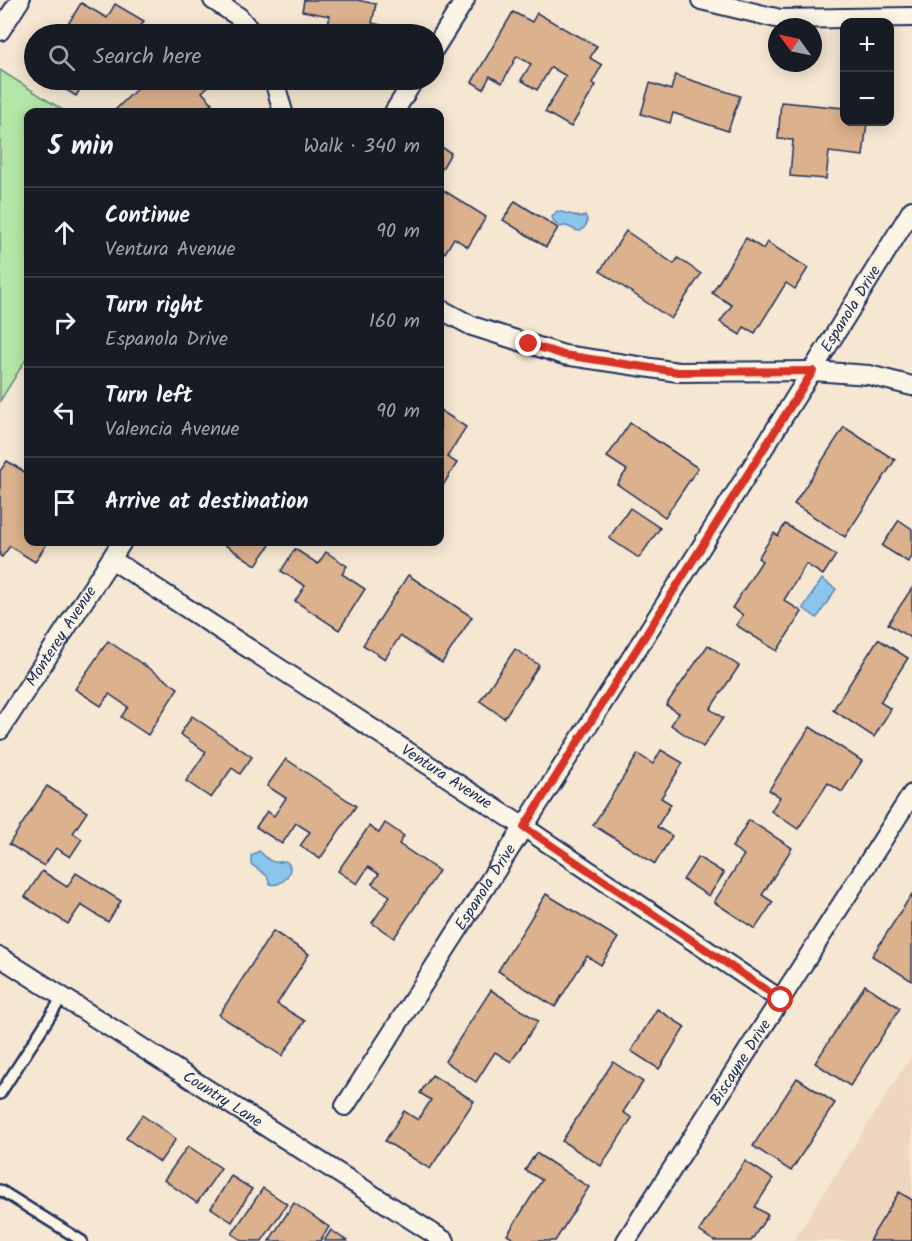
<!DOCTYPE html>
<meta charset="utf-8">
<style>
body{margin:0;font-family:Kalam,sans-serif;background:#20242c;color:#f1f3f6}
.controls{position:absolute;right:18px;top:18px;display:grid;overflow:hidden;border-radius:12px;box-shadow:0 3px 15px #0003}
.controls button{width:54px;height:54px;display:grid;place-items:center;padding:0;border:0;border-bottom:2px solid #363941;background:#171b24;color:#f1f3f6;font:30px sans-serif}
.compass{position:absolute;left:768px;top:18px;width:54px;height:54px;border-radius:50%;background:#171b24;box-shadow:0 3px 15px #0003;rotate:303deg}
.stop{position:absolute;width:18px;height:18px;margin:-14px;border:4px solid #d93025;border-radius:50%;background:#fff}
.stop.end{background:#d93025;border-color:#fff;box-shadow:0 2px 6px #0008}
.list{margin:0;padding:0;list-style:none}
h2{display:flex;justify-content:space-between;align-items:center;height:78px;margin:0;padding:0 24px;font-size:26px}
h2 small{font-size:20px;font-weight:400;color:#9ea1a6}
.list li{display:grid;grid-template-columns:39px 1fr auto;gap:18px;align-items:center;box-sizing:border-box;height:90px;padding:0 24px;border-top:2px solid #363941}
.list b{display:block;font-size:22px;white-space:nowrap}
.list p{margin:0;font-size:20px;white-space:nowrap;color:#9ea1a6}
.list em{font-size:20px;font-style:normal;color:#9ea1a6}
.icon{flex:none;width:33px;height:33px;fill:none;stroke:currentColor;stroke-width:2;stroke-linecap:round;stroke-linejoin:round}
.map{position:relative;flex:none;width:912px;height:1241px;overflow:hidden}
.search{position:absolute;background:#171b24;box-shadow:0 3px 15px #0003;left:24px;top:24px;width:420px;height:66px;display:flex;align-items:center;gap:15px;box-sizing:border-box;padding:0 21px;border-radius:33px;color:#9ea1a6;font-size:22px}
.panel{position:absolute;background:#171b24;box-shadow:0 3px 15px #0003;left:24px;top:108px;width:420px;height:438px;border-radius:12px}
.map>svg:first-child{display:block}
</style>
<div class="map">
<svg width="912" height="1241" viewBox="0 0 912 1241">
<rect width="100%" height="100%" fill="#f6e7d3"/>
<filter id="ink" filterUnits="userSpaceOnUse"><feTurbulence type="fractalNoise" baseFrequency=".0167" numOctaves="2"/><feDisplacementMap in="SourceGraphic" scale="12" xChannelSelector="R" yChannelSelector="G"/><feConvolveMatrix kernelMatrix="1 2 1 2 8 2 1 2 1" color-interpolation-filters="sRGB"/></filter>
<g filter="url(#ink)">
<path fill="#eed7be" d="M912,1055v186h-119z"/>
<path fill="#b4e7a7" stroke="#688b82" stroke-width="1.5" d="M0,70l66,42h-38v244l-28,45z"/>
<g fill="#8bc5eb" stroke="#5e89b3" stroke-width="1.5">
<path d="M557,211l24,6 4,-1c5,6 0,11 -4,15 -8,1 -12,-8 -21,-4l-6,-5 -2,-5z"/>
<path d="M822,579l14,10 -19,29 -14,-10z"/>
<path d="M259,851c6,4 9,11 16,11 5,1 10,-3 13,1 7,8 -6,25 -18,21l-3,-8 -16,-12v-8z"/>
</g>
<g fill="#dcb18d" stroke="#1b2f5e" stroke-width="1.5">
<path d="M304,0h53l19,4 -4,19 13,3 -2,8h-57l4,-18 -28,-5z"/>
<path d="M81,3l26,15 8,-14 29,17 -8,13h-74z"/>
<path d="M513,12l19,10 5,-9 40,23v-1l20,11 -7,12 12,7 -10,18 4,2 -25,42 -26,-15 21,-36 -15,-9 -14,23 -16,-10 10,-16 -14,-8 -15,27 -12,-7 -7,13 -11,-7z"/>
<path d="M675,75l65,21 -12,35 -55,-18 -3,10 -29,-9 9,-31 21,7z"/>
<path d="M50,80h36l-10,16z"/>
<path d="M146,80h63l3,3 -10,9 10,11 -10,9h-89z"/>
<path d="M781,102l63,6v14h23l-4,34 -34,-4 -3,27 -36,-3 3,-36 -15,-1z"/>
<path d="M440,146l11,7 -11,19z"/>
<path d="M440,188l46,29 -18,30 -14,-9 -9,15 -5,-4z"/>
<path d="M515,201l43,27 -12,19 -43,-27z"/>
<path d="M626,231l48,33 4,-6 23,16 -30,45 -71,-48z"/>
<path d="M746,238l17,11 4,-7 41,26 -13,21 -9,-6 -31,50 -11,-6 -4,8 -20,-13 12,-17 -20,-12z"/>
<path d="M440,410l26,17 -19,30 10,6 -17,27z"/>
<path d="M630,423l68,45 -33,49 -48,-33 10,-14 -20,-13z"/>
<path d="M844,427l51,33 -50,77 -51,-33z"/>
<path d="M7,461l21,13v68h20l-13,20 -25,-16 -8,11 -2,-1v-85z"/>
<path d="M630,508l30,20 -21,30 -30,-20z"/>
<path d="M899,520l13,9v28l-4,5 -26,-16z"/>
<path d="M785,524l51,31 -13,20 -17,-11 -22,36 18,12 -25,39 -41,-26 7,-10 -11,-7 30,-47 -4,-3 16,-25 4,3z"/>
<path d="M220,542h52l-16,23z"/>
<path d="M295,549l23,15 8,-12 21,14 -5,8 23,15 -26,41 -44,-29 10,-15 -24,-15z"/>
<path d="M408,575l64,42 -30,46 -42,-27 -15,23 -22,-14z"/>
<path d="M912,588v51l-24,-15z"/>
<path d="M878,639l30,19 -28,44 11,7 -17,28 -41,-27z"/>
<path d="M108,641l70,47 -30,47 -27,-18 7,-10 -19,-13 -8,12 -26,-17z"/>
<path d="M708,645l31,21 -29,43 13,9 -20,29 -32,-22 8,-12 -13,-8z"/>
<path d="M515,649l24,16 -35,53 -24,-17z"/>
<path d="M192,716l60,41 -12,17 -8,-6 -21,30 -25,-17 20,-29 -26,-18z"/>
<path d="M810,727l52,34 -20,31 -14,-9 -30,46 -27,-18 9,-14 -11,-7z"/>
<path d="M661,750l22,13 -22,35 10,6 -14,23 15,9 -17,28 -62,-39 45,-71 15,10z"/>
<path d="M286,759l70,47 -36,53 -20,-13 10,-14 -14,-9 -14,21 -26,-17 11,-16 7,5 12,-18 -19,-12z"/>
<path d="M47,786l40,26 -14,21 9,6 -12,18 -14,-9 -12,18 -35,-22z"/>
<path d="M749,820l43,28 -30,47 11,7 -18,27 -41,-27 30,-47 -12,-8z"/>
<path d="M385,823l19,13 -5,8 40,27 -45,67 -22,-15 18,-27 -18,-12 7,-10 -11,-7 -11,17 -19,-13 31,-45 10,7z"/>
<path d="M698,857l26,16 -15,23 -26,-16z"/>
<path d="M42,871l25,16 9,-14 45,28 -13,21 -27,-17 -13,19 -43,-27z"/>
<path d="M546,894l72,44 -17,27 -14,-9 -32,51 -57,-36z"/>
<path d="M912,894v87l-40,-25z"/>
<path d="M273,931l36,23 -32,50 28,17 -23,35 -63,-41z"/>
<path d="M865,985l35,23 -50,78 -35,-23z"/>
<path d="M491,990l47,31 -27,41 -16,-10 -19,30 -31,-21z"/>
<path d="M657,1009l28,18 -26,42 -28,-18z"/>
<path d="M613,1062l30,20 -20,30 9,6 -31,48 -39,-25z"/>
<path d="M432,1075l42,26 -44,68 -45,-28 19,-30 14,9 13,-20 -11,-7z"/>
<path d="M797,1078l38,25 -44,68 -38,-25z"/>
<path d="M142,1115l34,24 -16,23 -34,-24z"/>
<path d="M188,1146l33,22 -24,35 -33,-23z"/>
<path d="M536,1153l53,34 -34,54h-38l-10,-6 35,-55 -17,-10z"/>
<path d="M745,1161l28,18 -18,28 13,8 -17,26h-37l-15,-10z"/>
<path d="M231,1176l21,13 -20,33 -21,-14z"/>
<path d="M263,1188l24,16 -25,37h-19l-11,-7z"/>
<path d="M899,1192l13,8v41h-43z"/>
<path d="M294,1203l35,24 -9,14h-51z"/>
<path d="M331,1230l16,11h-23z"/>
</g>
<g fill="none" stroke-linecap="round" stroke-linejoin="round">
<g stroke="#1b2f5e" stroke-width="14">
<g id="lane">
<path d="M0,1094l63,-98"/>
<path d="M0,1190l82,51"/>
</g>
</g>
<g stroke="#1b2f5e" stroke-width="22">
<g id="street">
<path d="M213,0l26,17 14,17"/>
<path d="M701,0l79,19 132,-2"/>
<path d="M0,31l20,-31"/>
<path d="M434,49l31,-49"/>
<path d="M274,80l9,32"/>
<path d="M394,112l20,-32"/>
<path d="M440,309l32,17 92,29 114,17 135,-1 56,4 43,11"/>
<path id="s1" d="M111,559l413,268 257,173"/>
<path id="s2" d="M0,730l122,-188"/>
<path id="s3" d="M0,957l445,284"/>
<path id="s4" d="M345,1106c191,-297 381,-595 567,-896"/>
<path id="s5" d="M626,1241l286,-447"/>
</g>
</g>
<use href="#lane" stroke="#fcf5e5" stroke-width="9"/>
<use href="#street" stroke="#fcf5e5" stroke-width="18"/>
</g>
</g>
<g fill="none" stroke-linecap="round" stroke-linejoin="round" filter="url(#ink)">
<path stroke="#d93025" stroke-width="8" d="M529,344l35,11 114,17 135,-1 -289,456 257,173"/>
</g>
<g text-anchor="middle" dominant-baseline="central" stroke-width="4.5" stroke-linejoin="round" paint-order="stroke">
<g font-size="16" fill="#1b2f5e" stroke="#fcf5e5">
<text stroke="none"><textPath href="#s4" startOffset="944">Espanola Drive</textPath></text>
<text stroke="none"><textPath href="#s2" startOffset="112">Monterey Avenue</textPath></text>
<text stroke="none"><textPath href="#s1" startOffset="400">Ventura Avenue</textPath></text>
<text stroke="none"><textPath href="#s4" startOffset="260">Espanola Drive</textPath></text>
<text stroke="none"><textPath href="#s5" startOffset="212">Biscayne Drive</textPath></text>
<text stroke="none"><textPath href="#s3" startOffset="264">Country Lane</textPath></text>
</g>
</g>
</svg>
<div class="controls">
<button>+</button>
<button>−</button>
</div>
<svg class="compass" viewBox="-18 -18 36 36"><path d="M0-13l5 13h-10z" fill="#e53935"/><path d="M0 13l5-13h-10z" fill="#9ea1a6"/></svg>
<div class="stop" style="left:781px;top:1000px"></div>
<div class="stop end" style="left:529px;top:344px"></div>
<div class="search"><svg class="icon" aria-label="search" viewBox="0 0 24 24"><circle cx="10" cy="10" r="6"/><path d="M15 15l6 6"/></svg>Search here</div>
<section class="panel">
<h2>5 min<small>Walk · 340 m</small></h2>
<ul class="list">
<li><svg class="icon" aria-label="ahead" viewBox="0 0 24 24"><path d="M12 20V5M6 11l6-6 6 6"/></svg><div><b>Continue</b><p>Ventura Avenue</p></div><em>90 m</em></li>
<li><svg class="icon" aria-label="right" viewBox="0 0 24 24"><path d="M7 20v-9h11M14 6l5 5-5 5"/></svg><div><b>Turn right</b><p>Espanola Drive</p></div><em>160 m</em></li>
<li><svg class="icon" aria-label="left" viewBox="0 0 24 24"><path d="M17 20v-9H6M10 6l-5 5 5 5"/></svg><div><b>Turn left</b><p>Valencia Avenue</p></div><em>90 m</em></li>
<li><svg class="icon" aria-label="arrive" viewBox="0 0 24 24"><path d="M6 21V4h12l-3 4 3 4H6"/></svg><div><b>Arrive at destination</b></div></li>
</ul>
</section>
</div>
